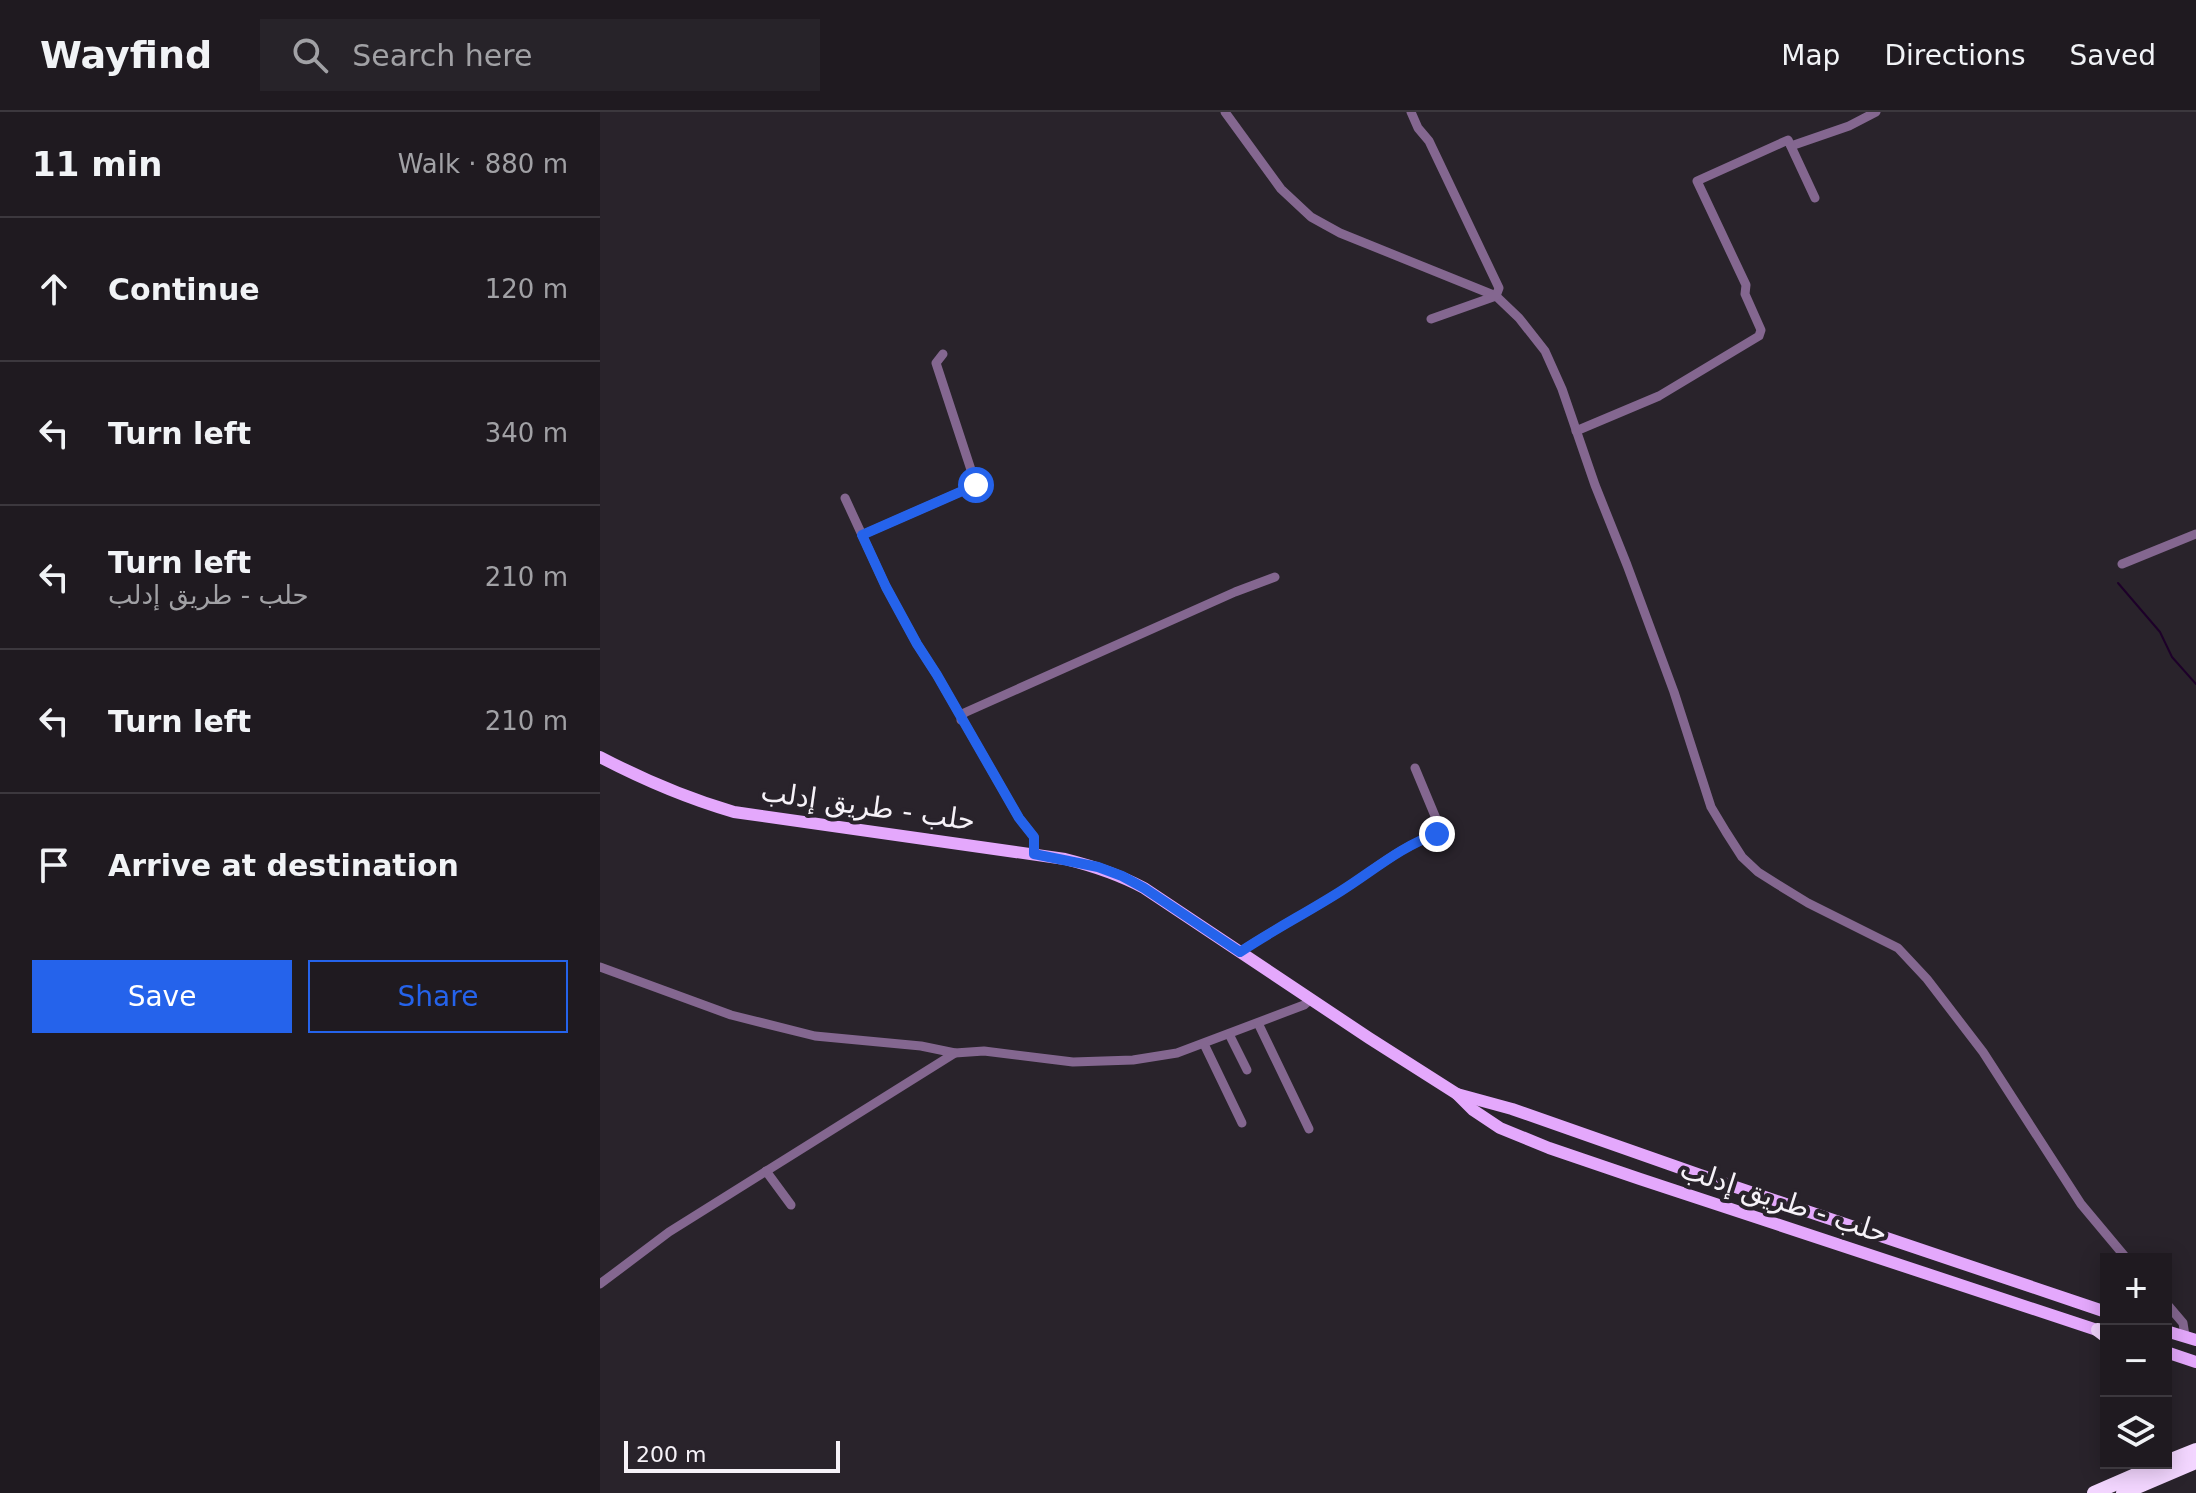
<!DOCTYPE html>
<meta charset="utf-8">
<style>
body{margin:0;font-family:"DejaVu Sans",Vazirmatn,sans-serif;background:#272329;color:#f1f3f6}
.controls{position:absolute;right:24px;bottom:24px;display:grid;overflow:hidden;border-radius:0px;box-shadow:0 4px 20px #0003}
.controls button{width:72px;height:72px;display:grid;place-items:center;padding:0;border:0;border-bottom:2px solid #3c383e;background:#1f1a20;color:#f1f3f6;font:40px sans-serif}
.scale{position:absolute;left:24px;bottom:20px;width:216px;box-sizing:border-box;padding-left:8px;border:4px solid #f6f2f8;border-top:0;font-size:22px;line-height:28px;white-space:nowrap;color:#f6f2f8;-webkit-text-stroke:6px #29232b;paint-order:stroke}
.stop{position:absolute;width:24px;height:24px;margin:-18px;border:6px solid #2563eb;border-radius:50%;background:#fff}
.stop.end{background:#2563eb;border-color:#fff;box-shadow:0 2px 8px #0008}
.list{margin:0;padding:0;list-style:none}
h2{display:flex;justify-content:space-between;align-items:center;height:104px;margin:0;padding:0 32px;font-size:34px}
h2 small{font-size:26px;font-weight:400;color:#a1a1a5}
.list li{display:grid;grid-template-columns:52px 1fr auto;gap:24px;align-items:center;box-sizing:border-box;height:144px;padding:0 32px;border-top:2px solid #3c383e}
.list b{display:block;font-size:30px;white-space:nowrap}
.list p{margin:0;font-size:26px;white-space:nowrap;color:#a1a1a5}
.list em{font-size:26px;font-style:normal;color:#a1a1a5}
.actions{display:flex;gap:16px;padding:24px 32px}
.actions a{flex:1;padding:18px 0;border:2px solid #2563eb;border-radius:0px;text-align:center;font-size:28px;color:#2563eb}
.actions .main{background:#2563eb;color:#fff}
.icon{flex:none;width:44px;height:44px;fill:none;stroke:currentColor;stroke-width:2;stroke-linecap:round;stroke-linejoin:round}
.map{position:relative;flex:none;width:1596px;height:1381px;overflow:hidden}
header{display:flex;align-items:center;gap:48px;box-sizing:border-box;height:112px;padding:0 40px;background:#1f1a20;border-bottom:2px solid #3c383e}
header strong{font-size:38px}
nav{display:flex;gap:44px;margin-inline-start:auto;font-size:28px}
.search{width:560px;height:72px;background:#272329;display:flex;align-items:center;gap:20px;box-sizing:border-box;padding:0 28px;border-radius:0px;color:#a1a1a5;font-size:30px}
main{display:flex}
aside{flex:1;background:#1f1a20}
.map>svg:first-child{display:block}
</style>
<header>
<strong>Wayfind</strong>
<div class="search"><svg class="icon" aria-label="search" viewBox="0 0 24 24"><circle cx="10" cy="10" r="6"/><path d="M15 15l6 6"/></svg>Search here</div>
<nav><a>Map</a><a>Directions</a><a>Saved</a></nav>
</header>
<main>
<aside>
<h2>11 min<small>Walk · 880 m</small></h2>
<ul class="list">
<li><svg class="icon" aria-label="ahead" viewBox="0 0 24 24"><path d="M12 20V5M6 11l6-6 6 6"/></svg><div><b>Continue</b></div><em>120 m</em></li>
<li><svg class="icon" aria-label="left" viewBox="0 0 24 24"><path d="M17 20v-9H6M10 6l-5 5 5 5"/></svg><div><b>Turn left</b></div><em>340 m</em></li>
<li><svg class="icon" aria-label="left" viewBox="0 0 24 24"><path d="M17 20v-9H6M10 6l-5 5 5 5"/></svg><div><b>Turn left</b><p>حلب - طريق إدلب</p></div><em>210 m</em></li>
<li><svg class="icon" aria-label="left" viewBox="0 0 24 24"><path d="M17 20v-9H6M10 6l-5 5 5 5"/></svg><div><b>Turn left</b></div><em>210 m</em></li>
<li><svg class="icon" aria-label="arrive" viewBox="0 0 24 24"><path d="M6 21V4h12l-3 4 3 4H6"/></svg><div><b>Arrive at destination</b></div></li>
</ul>
<div class="actions"><a class="main">Save</a><a>Share</a></div>
</aside>
<div class="map">
<svg width="1596" height="1381" viewBox="0 0 1596 1381">
<rect width="100%" height="100%" fill="#29232b"/>
<g fill="none" stroke-linecap="round" stroke-linejoin="round">
<path stroke="#1d0029" stroke-width="2" d="M1518,471l42,49 12,25 24,27"/>
<g stroke="#846790" stroke-width="9">
<path d="M625,0l56,77 30,28 29,16 156,63 23,22 26,33 17,38 33,96 32,80 47,127 37,115 15,25 16,25 16,15 19,12 31,19 90,45 29,31 56,73 98,152 46,55"/>
<path d="M811,0l7,16 11,13 70,147 -3,8 -65,23"/>
<path d="M1191,34l58,-20 27,-14"/>
<path d="M976,319l83,-35 100,-60 2,-6 -16,-36 1,-9 -49,-104 91,-41 27,58"/>
<path d="M245,386l41,89 31,57 20,31 82,143 15,19v17"/>
<path d="M262,423l114,-50 -40,-122 7,-9"/>
<path d="M1522,452l74,-30"/>
<path d="M361,608l3,-7 271,-121 40,-15"/>
<path d="M640,840c33,-22 68,-40 101,-61 32,-20 60,-45 96,-57l3,-6 -25,-60"/>
<path d="M0,855l131,48 84,21 106,10 34,7 29,-2 89,11 60,-2 44,-7 127,-48 7,-6"/>
<path d="M658,911l51,106"/>
<path d="M629,922l18,36"/>
<path d="M604,932l38,79"/>
<path d="M166,1059l25,34"/>
<path d="M0,1172l69,-52 286,-179"/>
<path d="M1566,1191l17,20 2,13"/>
</g>
<g stroke="#e4a8fc" stroke-width="12">
<path d="M0,645c44,23 86,41 134,55l331,47c28,7 53,15 79,29l225,150 88,56 16,16 27,18 49,20 91,31 466,154"/>
<path d="M857,982l55,15 188,66 406,137"/>
<path d="M1566,1219l30,9"/>
<path d="M1566,1240l30,10"/>
</g>
<g stroke="#f3d6ff" stroke-width="14">
<path d="M1498,1218l8,6"/>
<path d="M1566,1350l30,-12"/>
<path d="M1494,1381l69,-30"/>
<path d="M1523,1381l73,-31"/>
</g>
</g>
<g fill="none" stroke-linecap="round" stroke-linejoin="round">
<path stroke="#2563eb" stroke-width="10" d="M376,373l-114,50 24,52 31,57 20,31 82,143 15,19v17l64,13 24,9 22,12 96,64c33,-22 68,-40 101,-61 32,-20 60,-45 96,-57"/>
</g>
<g text-anchor="middle" dominant-baseline="central" stroke-width="8" stroke-linejoin="round" paint-order="stroke">
<g font-size="28" fill="#f6f2f8" stroke="#29232b">
<text transform="translate(268 694) rotate(8)">حلب - طريق إدلب</text>
<text transform="translate(1184 1089) rotate(18)">حلب - طريق إدلب</text>
</g>
</g>
</svg>
<div class="controls">
<button>+</button>
<button>−</button>
<button><svg class="icon" aria-label="layers" viewBox="0 0 24 24"><path d="M12 4l9 5-9 5-9-5zM3 14l9 5 9-5"/></svg></button>
</div>
<div class="scale">200 m</div>
<div class="stop" style="left:376px;top:373px"></div>
<div class="stop end" style="left:837px;top:722px"></div>
</div>
</main>
